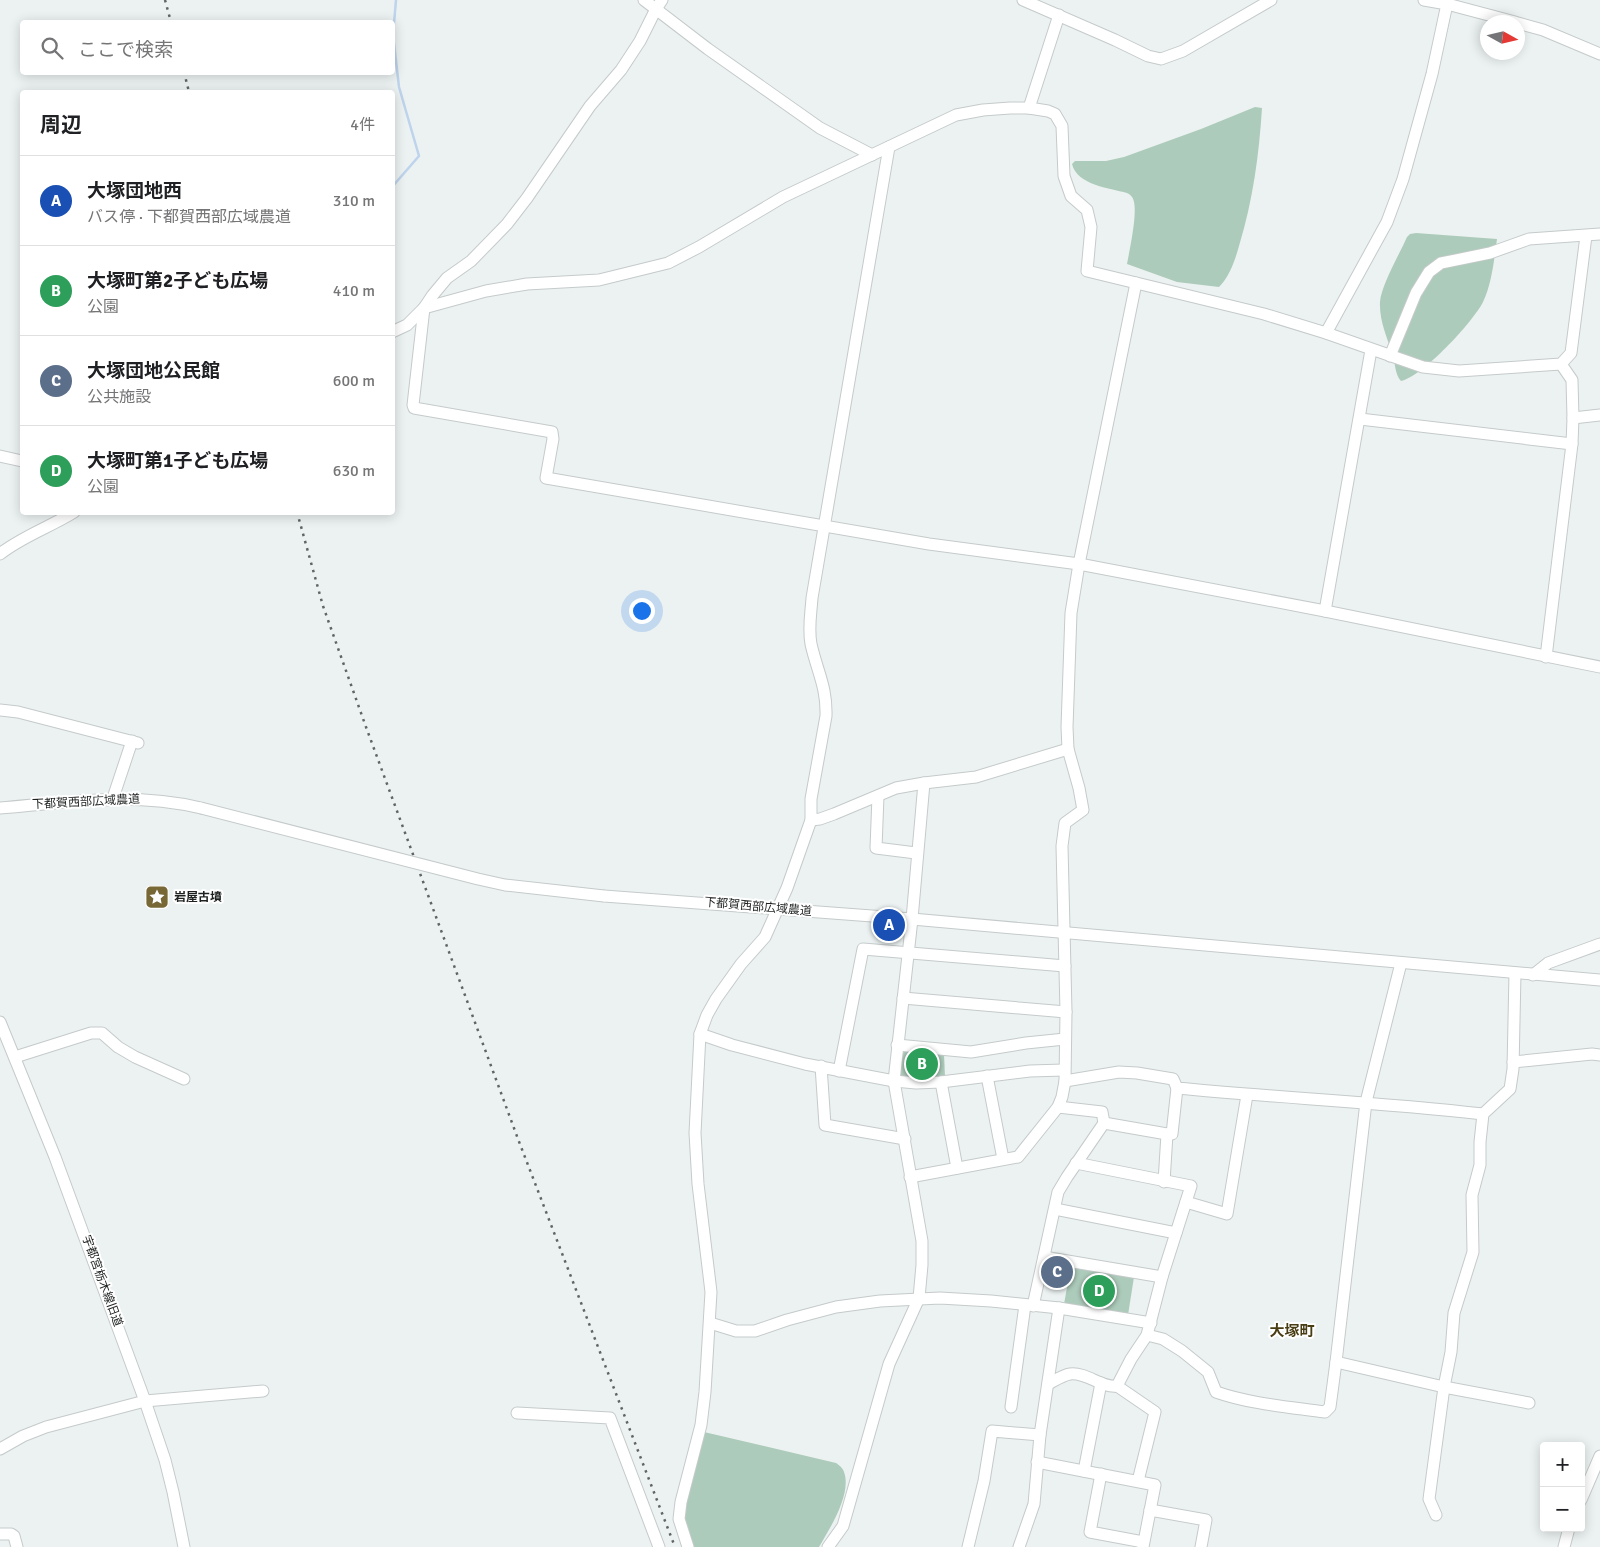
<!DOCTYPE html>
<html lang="ja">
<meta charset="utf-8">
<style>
body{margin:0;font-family:Signika,"Noto Sans JP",sans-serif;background:#f6f6f6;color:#202124}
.controls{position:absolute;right:15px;bottom:15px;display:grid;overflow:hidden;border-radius:5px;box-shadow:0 2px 12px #0003}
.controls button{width:45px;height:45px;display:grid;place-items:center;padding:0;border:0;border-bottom:1px solid #e0e0e0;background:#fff;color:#202124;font:25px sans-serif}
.compass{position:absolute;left:1480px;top:15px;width:45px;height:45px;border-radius:50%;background:#fff;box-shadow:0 2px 12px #0003;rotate:98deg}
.you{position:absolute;left:641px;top:610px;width:18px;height:18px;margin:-12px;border:4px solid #fff;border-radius:50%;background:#1a73e8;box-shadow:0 0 0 8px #1a73e833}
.badge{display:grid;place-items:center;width:32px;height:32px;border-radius:50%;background:#0b8043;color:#fff;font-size:16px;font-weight:700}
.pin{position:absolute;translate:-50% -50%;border:2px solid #fff;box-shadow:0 1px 5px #0006}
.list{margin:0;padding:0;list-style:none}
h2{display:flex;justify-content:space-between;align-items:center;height:65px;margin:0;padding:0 20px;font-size:21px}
h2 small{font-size:16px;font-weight:400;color:#757577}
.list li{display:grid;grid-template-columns:32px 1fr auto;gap:15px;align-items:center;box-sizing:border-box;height:90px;padding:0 20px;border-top:1px solid #e0e0e0}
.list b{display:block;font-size:19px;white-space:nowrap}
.list p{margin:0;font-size:16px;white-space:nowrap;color:#757577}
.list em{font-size:16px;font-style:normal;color:#757577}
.icon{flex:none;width:28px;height:28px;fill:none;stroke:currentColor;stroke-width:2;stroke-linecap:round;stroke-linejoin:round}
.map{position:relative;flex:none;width:1600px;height:1547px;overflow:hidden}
.search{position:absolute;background:#fff;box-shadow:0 2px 12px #0003;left:20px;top:20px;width:375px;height:55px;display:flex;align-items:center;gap:12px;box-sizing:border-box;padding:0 18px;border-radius:5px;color:#757577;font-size:19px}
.panel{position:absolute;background:#fff;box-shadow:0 2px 12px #0003;left:20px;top:90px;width:375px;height:425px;border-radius:5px}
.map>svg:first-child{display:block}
</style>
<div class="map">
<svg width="1600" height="1547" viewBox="0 0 1600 1547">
<rect width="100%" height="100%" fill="#ecf2f2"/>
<g fill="#adcbba">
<path d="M1255,107l7,1c-3,47 -9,92 -23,138 -4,14 -9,30 -20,41l-42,-5 -50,-18c3,-16 10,-48 7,-62 -1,-5 -3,-7 -7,-9 -18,-5 -50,-8 -55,-29l3,-3h31l18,-4 77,-28z"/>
<path d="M1416,233l81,6c-3,21 -5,44 -14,63 -10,20 -61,75 -82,79 -6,-6 -6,-18 -8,-26 -6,-17 -14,-35 -13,-53 1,-16 20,-49 27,-65l3,-3z"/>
<path d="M906,1051l38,3 1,23 -29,2 -14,-2 -3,-4 2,-19z"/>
<path d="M1071,1266l63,11 -6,38 -64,-11z"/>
<path d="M704,1432l132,31c3,2 7,5 8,9 8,22 -14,56 -25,75h-125l-9,-29v-18z"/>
</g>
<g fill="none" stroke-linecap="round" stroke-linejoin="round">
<path stroke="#bed3ec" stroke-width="2.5" d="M392,187l27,-31 -20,-69 -6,-52 3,-35"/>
<g stroke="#c5caca" stroke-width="13">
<g id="minor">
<path d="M644,0l64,49 112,79 52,27"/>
<path d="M1023,0l92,40 33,16 13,3 22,-8 88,-51"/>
<path d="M1424,0l23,4 68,18"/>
<path d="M1518,23l25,7 57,24"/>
<path d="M1029,108l30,-93"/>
<path d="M424,308l62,-17 41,-7 72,-4 69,-17 31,-16 84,-50 173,-82 27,-5 27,-2h19l19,3 7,3 7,12 2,50 7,20 16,14 4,17 -4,44 177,43 62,19 97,34 36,4 102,-7 10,-11 15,-117"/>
<path d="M424,308l-11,97 1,3 138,24 1,7 -7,39 383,66 150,20 246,47 275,56"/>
<path d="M392,332l15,-7 17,-17 8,-12 15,-18 24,-17 36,-37 20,-26 63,-92 31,-36 19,-29 16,-32 6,-9"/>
<path d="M1326,333l61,-111 16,-43 29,-105 15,-70"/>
<path d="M1390,356l26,-63 13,-21 12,-9 49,-10 39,-14 71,-5"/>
<path d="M1573,418l27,-3"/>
<path d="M1360,419l212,25"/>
<path d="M0,456l22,5"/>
<path d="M0,554c21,-17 50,-27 74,-42"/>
<path d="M1325,611l46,-261"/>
<path d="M1546,657l26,-213 1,-26 -1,-38 -11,-16"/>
<path d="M0,710l18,2 120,31"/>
<path d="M878,796l-2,52 40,5"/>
<path d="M113,798l19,-57"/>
<path d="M0,808c69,-6 132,-16 201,0"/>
<path d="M811,820l9,-1 14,-5 62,-26 28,-5 52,-6 92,-28"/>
<path d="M604,896l308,23 688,61"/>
<path d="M1401,963l-35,139 -30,260 108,25 85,16"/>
<path d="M1533,975l15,-12 52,-19"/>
<path d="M903,998l163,14"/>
<path d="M0,1022l55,135 90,244 20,59 8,32 11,55"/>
<path d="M700,1034l32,11 73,19 89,17 22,2 25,-1 89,-11 34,-1"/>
<path d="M897,1045l74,7 55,-9 39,-4"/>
<path d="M15,1057l76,-24h11l16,14 17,10 49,22"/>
<path d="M1513,1062l79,-8 8,1"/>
<path d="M821,1066l4,59 80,14"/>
<path d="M839,1071l24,-122 202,17"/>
<path d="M987,1076l16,83"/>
<path d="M1065,1081l54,-9 18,1 36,6 4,9c102,10 204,14 306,26"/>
<path d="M941,1082l16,86"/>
<path d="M1104,1123l63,11 -3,48"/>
<path d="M1167,1134h5l5,-46"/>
<path d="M910,1177l108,-20 40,-50 4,-10 3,-16 1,-69 -4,-166 3,-23 18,-13 -4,-22 -11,-39 -1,-22 4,-114 8,-49 57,-281"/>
<path d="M1186,1202l41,12 20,-119"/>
<path d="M1055,1209l121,24"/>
<path d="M1044,1257l118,20"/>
<path d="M1033,1306l25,-114 9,-15 37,-54 -2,-11 -44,-5"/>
<path d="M710,1323l26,8h19l32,-11 49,-13 44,-6 60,-3 51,3 68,7 92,15"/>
<path d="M1147,1335l16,4 19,12 26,21 8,20c34,12 74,15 109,20l5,-5 6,-45"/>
<path d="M1048,1384c6,-3 15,-9 22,-10 17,-2 31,14 47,12l14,-27 16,-24 15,-58 29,-91 -115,-23"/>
<path d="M1117,1386l38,26 -17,69"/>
<path d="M1011,1407l14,-102"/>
<path d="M517,1413l93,5 49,129"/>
<path d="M0,1449l23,-13 23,-9 99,-26 118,-10"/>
<path d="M1037,1462l118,23 -12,62"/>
<path d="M1084,1471l17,-88"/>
<path d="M1101,1474l-11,58 53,10"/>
<path d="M1581,1500l19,-44"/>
<path d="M1150,1510l56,10 -5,27"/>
<path d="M1436,1515l-7,-16 15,-112 7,-35 3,-39 19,-61 -1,-57 8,-30v-23l3,-28 27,-25 3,-20 2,-96"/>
<path d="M0,1534h11l3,2 3,11"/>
<path d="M688,1547l-9,-28 2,-17 20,-77 4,-33 6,-100 -13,-108 -3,-51 5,-99 7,-19 9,-16 25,-35 24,-27 22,-49 24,-68v-21l15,-83c1,-29 -9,-45 -15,-72 -3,-16 0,-30 1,-46l77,-451"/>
<path d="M828,1547l15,-21 46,-162 30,-66 3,-33v-24l-28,-160 18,-162 12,-136"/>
<path d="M968,1547l16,-66 8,-50 48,4"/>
<path d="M1019,1547l15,-43 6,-69 19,-127"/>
<path d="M1564,1547l5,-19"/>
</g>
</g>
<use href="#minor" stroke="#fff" stroke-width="11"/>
<g stroke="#616464" stroke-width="2.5" stroke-dasharray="2.5 5" stroke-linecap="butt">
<path d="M165,0l6,22"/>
<path d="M184,72l5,20"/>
<path d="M297,512l26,94 43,121 152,412 157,408"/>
</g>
<g stroke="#c5caca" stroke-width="13" stroke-linecap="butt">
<path id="minor-bridge" d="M201,808l277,71 27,6 99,11"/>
</g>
<use href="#minor-bridge" stroke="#fff" stroke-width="11"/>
</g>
<defs>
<g id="sight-square" transform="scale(1.25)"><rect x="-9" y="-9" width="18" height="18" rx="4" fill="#786836" stroke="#fff"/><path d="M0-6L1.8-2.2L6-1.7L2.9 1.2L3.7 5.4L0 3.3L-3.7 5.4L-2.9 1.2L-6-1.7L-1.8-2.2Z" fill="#fff"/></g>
</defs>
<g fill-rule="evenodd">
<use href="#sight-square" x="157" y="897"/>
</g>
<g text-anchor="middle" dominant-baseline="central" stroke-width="4" stroke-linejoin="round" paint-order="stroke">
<g font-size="12" fill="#1f2121" stroke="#fff">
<text transform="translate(86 802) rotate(-3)">下都賀西部広域農道</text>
<text transform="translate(758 907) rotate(5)">下都賀西部広域農道</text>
<text transform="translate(102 1281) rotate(70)">宇都宮栃木線旧道</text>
</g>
<g font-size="12" font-weight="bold" fill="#1f2121" stroke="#fff" text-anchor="start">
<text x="174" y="897">岩屋古墳</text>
</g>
<g font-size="15" font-weight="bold" fill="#493d14" stroke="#fff">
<text x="1292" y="1331">大塚町</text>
</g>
</g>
</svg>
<div class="controls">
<button>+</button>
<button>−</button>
</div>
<svg class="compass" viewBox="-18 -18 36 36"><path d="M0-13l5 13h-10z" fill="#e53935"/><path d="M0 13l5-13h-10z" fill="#757577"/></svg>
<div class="you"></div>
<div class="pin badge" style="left:889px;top:925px;background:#1a4fb4">A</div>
<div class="pin badge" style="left:922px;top:1064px;background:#2e9e5b">B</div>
<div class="pin badge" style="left:1057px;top:1272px;background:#5c6f8a">C</div>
<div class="pin badge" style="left:1099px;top:1291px;background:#2e9e5b">D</div>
<div class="search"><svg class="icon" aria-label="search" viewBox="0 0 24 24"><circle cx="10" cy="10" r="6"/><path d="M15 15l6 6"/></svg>ここで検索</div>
<section class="panel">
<h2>周辺<small>4件</small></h2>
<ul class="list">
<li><span class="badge" style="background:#1a4fb4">A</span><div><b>大塚団地西</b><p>バス停 · 下都賀西部広域農道</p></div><em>310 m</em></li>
<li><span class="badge" style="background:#2e9e5b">B</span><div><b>大塚町第2子ども広場</b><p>公園</p></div><em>410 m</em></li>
<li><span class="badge" style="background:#5c6f8a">C</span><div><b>大塚団地公民館</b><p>公共施設</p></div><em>600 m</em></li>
<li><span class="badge" style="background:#2e9e5b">D</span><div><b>大塚町第1子ども広場</b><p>公園</p></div><em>630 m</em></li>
</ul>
</section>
</div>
